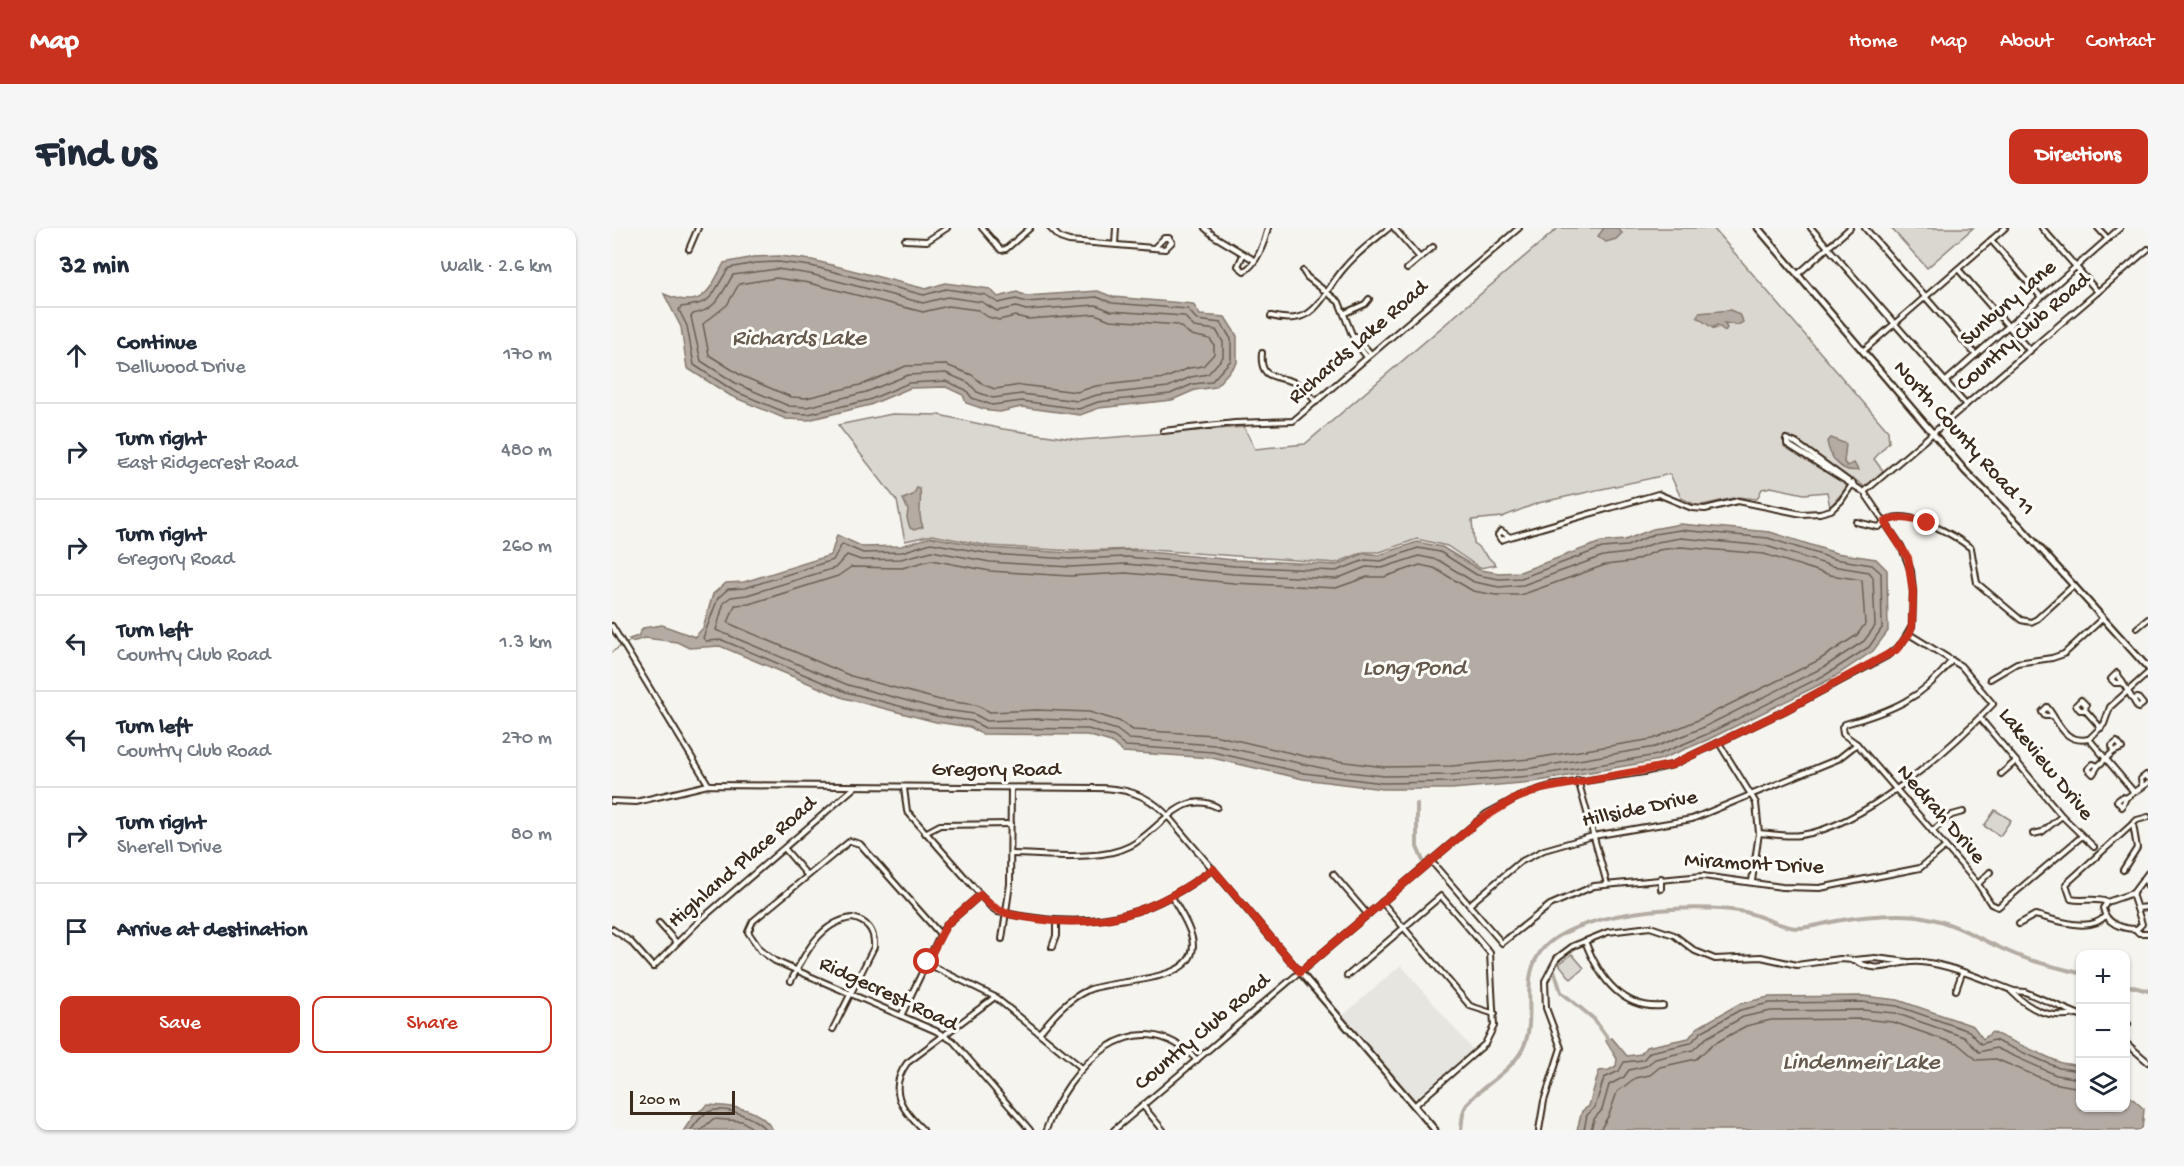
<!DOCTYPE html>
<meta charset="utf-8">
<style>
body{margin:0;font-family:"Gochi Hand",sans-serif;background:#f6f6f7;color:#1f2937}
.controls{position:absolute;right:18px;bottom:18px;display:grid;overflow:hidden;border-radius:12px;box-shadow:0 2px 4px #0004}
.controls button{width:54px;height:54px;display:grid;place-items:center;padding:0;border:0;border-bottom:2px solid #e0e1e3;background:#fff;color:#1f2937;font:30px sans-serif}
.scale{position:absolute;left:18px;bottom:15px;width:105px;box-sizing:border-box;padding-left:6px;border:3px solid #3b2a1e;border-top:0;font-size:16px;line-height:21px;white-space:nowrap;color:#3b2a1e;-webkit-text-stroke:4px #fdfcf7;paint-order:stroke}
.stop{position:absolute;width:18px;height:18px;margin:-14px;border:4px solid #c8321e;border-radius:50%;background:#fff}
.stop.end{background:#c8321e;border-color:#fff;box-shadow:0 2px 6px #0008}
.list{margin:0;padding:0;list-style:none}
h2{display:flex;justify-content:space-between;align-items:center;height:78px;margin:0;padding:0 24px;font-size:26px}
h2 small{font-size:20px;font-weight:400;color:#747a83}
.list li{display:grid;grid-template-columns:39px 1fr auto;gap:18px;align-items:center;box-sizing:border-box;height:96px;padding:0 24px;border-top:2px solid #e0e1e3}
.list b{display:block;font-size:22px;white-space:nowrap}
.list p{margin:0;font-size:20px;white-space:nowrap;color:#747a83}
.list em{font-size:20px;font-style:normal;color:#747a83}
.actions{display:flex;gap:12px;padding:18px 24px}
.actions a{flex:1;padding:14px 0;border:2px solid #c8321e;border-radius:12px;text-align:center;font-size:21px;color:#c8321e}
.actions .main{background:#c8321e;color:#fff}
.icon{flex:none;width:33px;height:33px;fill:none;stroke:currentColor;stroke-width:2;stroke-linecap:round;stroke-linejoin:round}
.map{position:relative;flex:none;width:1536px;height:902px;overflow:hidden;border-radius:12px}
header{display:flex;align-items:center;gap:36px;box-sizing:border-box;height:84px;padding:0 30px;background:#c8321e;color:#fff}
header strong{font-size:28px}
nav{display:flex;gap:33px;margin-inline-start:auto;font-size:21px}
.intro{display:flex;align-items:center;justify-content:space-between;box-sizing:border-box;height:144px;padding:0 36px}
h1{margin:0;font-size:42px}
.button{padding:15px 27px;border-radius:12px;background:#c8321e;color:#fff;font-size:21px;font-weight:700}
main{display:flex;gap:36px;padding:0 36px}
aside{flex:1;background:#fff;border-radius:12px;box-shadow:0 2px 4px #0004}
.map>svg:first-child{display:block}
</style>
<header>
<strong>Map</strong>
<nav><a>Home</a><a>Map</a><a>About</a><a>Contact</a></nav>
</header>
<div class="intro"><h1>Find us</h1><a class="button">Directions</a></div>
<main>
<aside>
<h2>32 min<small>Walk · 2.6 km</small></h2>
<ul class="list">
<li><svg class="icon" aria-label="ahead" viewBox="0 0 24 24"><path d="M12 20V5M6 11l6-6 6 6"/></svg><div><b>Continue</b><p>Dellwood Drive</p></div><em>170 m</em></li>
<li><svg class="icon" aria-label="right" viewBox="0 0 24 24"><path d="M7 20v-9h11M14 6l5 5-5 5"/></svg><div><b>Turn right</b><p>East Ridgecrest Road</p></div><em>480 m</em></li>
<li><svg class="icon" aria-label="right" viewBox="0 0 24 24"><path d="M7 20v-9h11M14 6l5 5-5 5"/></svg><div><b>Turn right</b><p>Gregory Road</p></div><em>260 m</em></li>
<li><svg class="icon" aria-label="left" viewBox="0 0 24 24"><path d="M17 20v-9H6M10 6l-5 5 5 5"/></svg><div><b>Turn left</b><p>Country Club Road</p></div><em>1.3 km</em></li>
<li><svg class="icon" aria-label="left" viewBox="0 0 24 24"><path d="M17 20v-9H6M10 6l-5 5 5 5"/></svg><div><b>Turn left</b><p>Country Club Road</p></div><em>270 m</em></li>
<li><svg class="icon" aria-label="right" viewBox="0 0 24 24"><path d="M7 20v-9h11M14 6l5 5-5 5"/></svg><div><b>Turn right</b><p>Sherell Drive</p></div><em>80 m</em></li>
<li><svg class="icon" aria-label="arrive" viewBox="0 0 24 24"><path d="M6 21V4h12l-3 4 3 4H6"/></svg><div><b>Arrive at destination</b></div></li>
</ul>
<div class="actions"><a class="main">Save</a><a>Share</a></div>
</aside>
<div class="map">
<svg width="1536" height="902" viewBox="0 0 1536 902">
<rect width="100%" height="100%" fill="#f5f4ee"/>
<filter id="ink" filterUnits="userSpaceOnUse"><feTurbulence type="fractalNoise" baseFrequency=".0167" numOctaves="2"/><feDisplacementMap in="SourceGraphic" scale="12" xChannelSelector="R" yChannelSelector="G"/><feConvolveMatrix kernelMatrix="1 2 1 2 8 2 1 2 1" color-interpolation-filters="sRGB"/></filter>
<g filter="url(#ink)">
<path fill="#e7e5df" d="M789,737l72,85 -61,51 -70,-85z"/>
<g fill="#dad6d0" stroke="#8a8077" stroke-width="1.5">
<path d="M946,0h155l175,203 1,11 -15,17 9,12 -18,16 -11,-8 -24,28 -3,-15 -23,2 -33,-7 -9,2 -5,10 -19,-2 -40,9 -17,-8 -11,-24 -132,29 -36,14 -30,3 2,23 22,22 -16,3 -33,-22 -30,-7 -37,13h-16l-28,11 -198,-14 -63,2 -86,-5 -57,-11 -27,6 -8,-40 -59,-76 54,-11 47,1 64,14 76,11 165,-13 11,22 50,-5z"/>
<path d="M1279,0h82l-46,40z"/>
<path d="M1383,582l16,10 -11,16 -16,-10z"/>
<path d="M960,726l12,14 -13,11 -12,-15z"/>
</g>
<g fill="#b4aca4" stroke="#84786e" stroke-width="1.5">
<path d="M992,0h13l5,5 -6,6 -10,3 -8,-6z"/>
<path d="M167,28l33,4 114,29 19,-6 45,6 8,8 19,-5 9,4 72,-5 15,6 80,7 7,11 25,2 12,19v27l-22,24 -20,3 -23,10 -73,8 -19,7 -59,-8 -21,5 -10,-1 -24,-8 -3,-8 -17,-8 -36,1 -40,17 -62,15 -22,-1 -55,-23 -44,-28 -6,-41 -17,-33c37,16 44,0 60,-31l30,-6z"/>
<path d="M1119,82l10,6 2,6 -5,3 -14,-2 3,5 -2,3 -8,-6 -3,2 3,1 -3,1 -17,-12 2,-4z"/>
<path d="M1219,210l15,6 -2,18 3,4 7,-3 4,7c-17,4 -29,-14 -31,-29z"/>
<path d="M305,260l3,1c2,15 -3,25 3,38l-9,3 -4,-2 -3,-10 1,-8 -5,-11 10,-4z"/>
<path d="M1068,296l90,8 66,21 40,6 11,11 1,61 -15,20 -42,28 -124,61 -48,20 -126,22 -81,7h-69l-80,-10 -91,-21 -89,-6 -12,-10 -24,-7 -105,-1 -12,-7 -34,-5 -92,-24 -124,-52 -31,2 -12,-6 -32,-4 -13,4 -3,-3 9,-3 5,-8 19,-3 33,12 8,-9 10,-34 13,-11 18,-1 87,-27 6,-20 26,12 38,-1 30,-9 60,11 79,5 56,-3 109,10 102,5 27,-12 15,2 38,-13 25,5 38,23 19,3 21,-1 81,-30 24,-2 28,-11z"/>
<path d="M1251,768l35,4 75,26 10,13 9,-7 69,31 19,3v42h46v-15l18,16 -2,21h-565l5,-19 7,-5 10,-35 10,-1 7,-4 1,-7 -11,-18 6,-3 15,18 14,-2 5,-7 43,-9 8,-10 42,-24 30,-7z"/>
<path d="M96,877c25,2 50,1 65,25h-89l10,-15z"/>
</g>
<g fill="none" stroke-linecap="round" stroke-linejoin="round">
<g stroke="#6b5e54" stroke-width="1.5">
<path d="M166,34l33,4 113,29 22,-6 40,6 12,8 18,-4 10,3 71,-5 15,6 76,6 9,11 24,3 10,16v21l-20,22 -18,2 -23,10 -72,8 -19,7 -57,-8 -30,4 -20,-7 -6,-8 -20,-9 -37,2 -40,17 -61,14 -21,-1 -53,-22 -40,-26 -7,-39 -8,-16 2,-3c36,-4 29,-12 48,-39l26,-5z"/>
<path d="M165,41l33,5 113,29 24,-6 35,5 15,9 19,-4 10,3 70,-5 15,6 73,5 10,11 22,3 7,12v15l-15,17 -17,3 -23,10 -71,8 -19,6 -57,-7 -28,4 -16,-6 -8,-9 -23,-10 -38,2 -42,17 -59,15 -18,-1 -52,-22 -36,-23 -10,-44 2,-3c24,-4 28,-20 40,-39z"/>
<path d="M164,50l33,5 114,29 25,-6 30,4 10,7 11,3 16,-4 13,3 67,-5 15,6 68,5 13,10 19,4 4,6v9l-11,12 -14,2 -23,10 -70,8 -19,6 -56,-7 -26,4 -11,-4 -12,-10 -26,-10 -40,1 -42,18 -58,14 -15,-1 -49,-21 -33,-21 -6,-31 24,-19 12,-21z"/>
<path d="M1068,302l88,8 66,21 38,6 9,8 1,55 -13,19 -42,27 -122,61 -48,20 -125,21 -80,6 -69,1 -79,-10 -91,-21 -87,-6 -12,-9 -26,-8 -103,-1 -13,-7 -35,-5 -91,-24 -124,-52 -16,1 -3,-3 15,-40 10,-9 17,-1 88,-28 9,-16 21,9 39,-1 29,-9 60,11 79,5 56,-2 109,9 101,5 29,-11 16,1 37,-13 22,4 37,23 22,4 22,-1 81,-30 25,-2 27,-12z"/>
<path d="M1069,310l85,8 66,20 37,6 4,5 2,49 -11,15 -40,26 -122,61 -47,19 -123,21 -81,7 -67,1 -53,-6 -116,-25 -86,-6 -12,-9 -29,-9 -51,-2 -50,2 -13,-7 -36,-5 -90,-24 -132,-55 8,-28 7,-5 16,-2 88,-27 12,-13 14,5 40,-1 31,-8 58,11 80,5 56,-3 108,10 102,5 30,-12 16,1 37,-12 19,4 36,22 25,5 24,-2 80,-29 25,-3 29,-11z"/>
<path d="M1069,319l83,7 66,21 32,5 3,44 -8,11 -38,25 -121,60 -45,19 -123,20 -79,7 -67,1 -76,-10 -94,-22 -81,-5 -14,-9 -30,-9 -52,-2 -47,2 -14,-7 -36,-5 -89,-24 -123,-53 7,-18 14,-1 89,-28 13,-9 51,1 29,-8 59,11 80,5 56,-3 108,10 102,5 31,-11h17l36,-12 14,3 39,23 23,4h25l84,-30 26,-3 28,-12z"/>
<path d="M79,902c5,-6 9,-14 17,-18 16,-7 47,5 58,18"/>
<path d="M89,902l12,-11 29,2 13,9"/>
<path d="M972,902l3,-15 8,-8 9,-29 15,-7 5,-9 19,-2 7,-8 41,-9 10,-11 39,-22 30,-7 92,-1 35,4 72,25 12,13 13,-4 65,28 21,3"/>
<path d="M979,902l3,-11 8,-9 7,-25 15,-8 5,-7 17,-4 9,-7 38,-9 13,-12 37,-21 28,-6 91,-1 33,3 69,24 15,15 17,-4 60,27 24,4"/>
<path d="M988,902l9,-15 8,-23 18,-14 15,-3 10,-8 36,-8 16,-14 34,-19 25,-6 90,-1 32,3 66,23 18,15 19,-1 57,24 27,5"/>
</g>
<g stroke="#84786e" stroke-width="1.5">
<path d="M14,416l4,-3"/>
<path d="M0,424l9,-6"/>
</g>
<g stroke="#b4aca4" stroke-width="4">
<path d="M805,576v43l6,14"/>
<path d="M942,742l7,22 33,27 15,21"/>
<path d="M1514,757l22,6"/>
<path d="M849,902c1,-7 1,-16 4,-22 10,-20 46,-33 59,-62 13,-30 -4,-64 15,-92 29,-44 158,-52 206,-42 17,4 35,15 52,16 14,0 31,-6 45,-8 21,-4 61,-7 81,-3 35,6 64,27 96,39 20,8 41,12 61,17"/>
</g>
<g stroke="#3b2a1e" stroke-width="8">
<g id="minor">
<path d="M370,0l19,22 5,-1 24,-21"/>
<path d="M438,0l10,10 9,3 96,8 7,-7 -3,-4h-5l-9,9"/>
<path d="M593,0l9,8 40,24"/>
<path d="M782,0l26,30"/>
<path d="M1199,0l155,177"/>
<path d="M1253,0l111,127"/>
<path d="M1430,0l56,64"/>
<path d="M1486,0l10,11"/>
<path d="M293,12l22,1 20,-13"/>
<path d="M1379,12l50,57"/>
<path d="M503,16l1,-16"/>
<path d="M77,21l9,-21"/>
<path d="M631,27l-5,11 6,5c13,-6 21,-30 24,-43"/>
<path d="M795,41l26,-22"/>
<path d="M1346,41l72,82"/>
<path d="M691,43l4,6 32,25 16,40 12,15"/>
<path d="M1186,46l52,-46"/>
<path d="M733,85l20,-9 4,-5"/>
<path d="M659,88c48,12 49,-22 75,-50 12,-14 28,-26 43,-38"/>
<path d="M743,108l16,18"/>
<path d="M1251,123l142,-123"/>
<path d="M650,125c-3,30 18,21 36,31 7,4 12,11 18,18"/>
<path d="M1334,153l174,-153"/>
<path d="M551,203l72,-8 58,-2 226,-193"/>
<path d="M1174,211l10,4 55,40"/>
<path d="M1252,264l284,-243"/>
<path d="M1244,294l22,5c4,-2 8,-6 12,-8 21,-9 64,16 81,29l6,35 44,37 10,2 6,-3 37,-34"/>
<path d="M898,309l-9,3 -3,-5 3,-4 9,6 148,-43 34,14 13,1 33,-8 64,13 18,-1 11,-3 10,-9 12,-18"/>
<path d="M0,398l96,158"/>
<path d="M1525,400l11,-9"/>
<path d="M1340,432c-28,38 -63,52 -107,64l-3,3 1,7 14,10 121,140 13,20 7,3 83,-70"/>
<path d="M1378,451l27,-16 35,-5 12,-4 39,-36"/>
<path d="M1508,455h-5l-4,-4 6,-6 21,35 5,-4 -5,-6 -4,1"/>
<path d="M1473,482h-5l-4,-5 5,-5 5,5 -1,5 16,18"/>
<path d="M1439,488h-6l-3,-4 5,-5c12,14 16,37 42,32"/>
<path d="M1368,490l82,98 32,31"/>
<path d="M1477,511l15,-15 6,-17 38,-34"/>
<path d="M1477,511l45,53"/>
<path d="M1107,515l37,60 3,30 -7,48"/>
<path d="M1486,538l-5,8 -5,-5 5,-5 5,2 15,-14 9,-4 -5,-6 -5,4 1,6"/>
<path d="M1389,546l15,-13"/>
<path d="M966,552l29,104"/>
<path d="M1530,557l-1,-6 5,-4 2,3"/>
<path d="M292,560l3,23 84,96 7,5c90,17 140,12 215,-43"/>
<path d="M1514,570l-4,-1 -5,4 5,6 4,-9 22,-15"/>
<path d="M0,573l24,1 72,-17 388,3c27,0 49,5 69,25l135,159"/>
<path d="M1536,589l-11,3 -71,64 5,15c12,3 24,-2 36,3l26,-9 15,-20"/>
<path d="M1320,603l20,-16 11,-3"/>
<path d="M313,605l15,-8 71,-1"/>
<path d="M1147,605c14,1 28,4 42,2 62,-9 146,-83 189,-128l3,-3 -32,-38 -52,-32"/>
<path d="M1421,606l9,-2 20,-16"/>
<path d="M173,621l22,26"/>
<path d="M399,626c35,0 88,8 119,-8 28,-14 51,-58 87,-39"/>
<path d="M819,633l71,82 48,-38 44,-19 109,-10 79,11 38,1 100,-20 24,-20"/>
<path d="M1511,642l14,-22 -4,-24"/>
<path d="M721,646l35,41"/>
<path d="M1049,650v11"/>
<path d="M1533,651l3,7"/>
<path d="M1366,656l12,-12"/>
<path d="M770,674l88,104 25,8"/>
<path d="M1495,674l-4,6c3,16 19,21 34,21l5,-5 -10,-30"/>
<path d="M857,677l51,-43 24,-12 49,-14 99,-17 146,-60 19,-15"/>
<path d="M1526,680l10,-1"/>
<path d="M47,695l17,19"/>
<path d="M1407,696l16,-9c18,4 56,19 70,1"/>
<path d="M0,701l18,12 23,26 45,-45 157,-135"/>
<path d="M1524,702l3,3h9"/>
<path d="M328,706l-80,-90 -10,-3 -97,80 -5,11 13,19 14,10 161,70 17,10 77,89"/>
<path d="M390,711l8,-55 1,-96"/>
<path d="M973,713c13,34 36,69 78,65"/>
<path d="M440,719l4,-11v-14"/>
<path d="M1296,734l-33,-4 -21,2c28,17 41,-1 67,2 31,3 63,18 93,29l11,1 55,23"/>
<path d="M320,738l63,31 87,71"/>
<path d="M735,748l94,-80 49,57 4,73 -9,18 -71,62"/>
<path d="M179,753c13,-26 29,-59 61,-63 16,3 23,14 22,29l-41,82"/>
<path d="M1344,762l6,-17"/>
<path d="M1399,763c19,19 38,28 65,23"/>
<path d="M289,788l40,-83 6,-9 33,-29"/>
<path d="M1514,800l2,-4"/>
<path d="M428,804c14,-17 28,-33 48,-42 27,-12 115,-5 104,-52 -3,-14 -13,-28 -20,-41"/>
<path d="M1514,815l22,19"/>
<path d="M531,878l20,24"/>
<path d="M311,902c-21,-20 -36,-40 -16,-67l88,-66"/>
<path d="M434,902c22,-62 88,-134 151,-70"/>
<path d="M502,902l372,-316 36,-19 28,-9 94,-14 28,-7 112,-54 103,-55 15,-13 10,-17 1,-34 -2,-21 -10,-25 -37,-54 -77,-48v-4"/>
<path d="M927,902l5,-29 17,-53 -15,-40 -1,-27 12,-23 16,-12 35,-14 42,-5 24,8 21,16 20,8 46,-2 36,8 43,-6 14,1"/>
</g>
</g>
<g stroke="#3b2a1e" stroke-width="9">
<g id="major">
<path d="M1146,0l208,244 54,54 128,142"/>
<path d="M688,744l135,158"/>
</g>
</g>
<use href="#minor" stroke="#fdfcf7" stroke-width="4"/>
<use href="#major" stroke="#fdfcf7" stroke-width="4.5"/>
</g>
</g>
<g fill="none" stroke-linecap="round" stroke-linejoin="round" filter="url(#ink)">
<path stroke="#c8321e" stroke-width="8" d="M315,734l20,-38 33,-29c18,20 31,20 57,24 70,10 120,-9 176,-50l87,103 177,-150 37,-23 27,-10 131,-24 112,-54 112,-61 13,-16 3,-8 1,-34 -5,-34 -23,-36c12,-8 29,-2 42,1"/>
</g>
<g text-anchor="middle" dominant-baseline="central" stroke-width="6" stroke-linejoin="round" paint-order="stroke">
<g font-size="22" fill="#3b2a1e" stroke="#fdfcf7">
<text transform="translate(1397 76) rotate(-41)">Sunbury Lane</text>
<text transform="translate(1412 105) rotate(-41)">Country Club Road</text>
<text transform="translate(747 115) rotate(-41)">Richards Lake Road</text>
<text transform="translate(1351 211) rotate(48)">North County Road 11</text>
<text transform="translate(1433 537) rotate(51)">Lakeview Drive</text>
<text x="384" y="543">Gregory Road</text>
<text transform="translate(1028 582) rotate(-12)">Hillside Drive</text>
<text transform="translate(1328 587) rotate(49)">Nedrah Drive</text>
<text transform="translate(131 635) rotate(-41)">Highland Place Road</text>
<text transform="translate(1142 637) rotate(3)">Miramont Drive</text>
<text transform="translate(276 767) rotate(25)">Ridgecrest Road</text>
<text transform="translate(591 805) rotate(-40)">Country Club Road</text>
</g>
<g font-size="24" font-style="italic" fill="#65584d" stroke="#fdfcf7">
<text x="187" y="111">Richards Lake</text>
<text x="802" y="441">Long Pond</text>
<text x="1249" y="835">Lindenmeir Lake</text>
</g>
</g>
</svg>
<div class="controls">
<button>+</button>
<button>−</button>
<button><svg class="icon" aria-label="layers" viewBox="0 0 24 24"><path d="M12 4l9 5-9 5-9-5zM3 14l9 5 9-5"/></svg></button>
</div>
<div class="scale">200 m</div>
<div class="stop" style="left:315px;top:734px"></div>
<div class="stop end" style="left:1315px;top:295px"></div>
</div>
</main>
